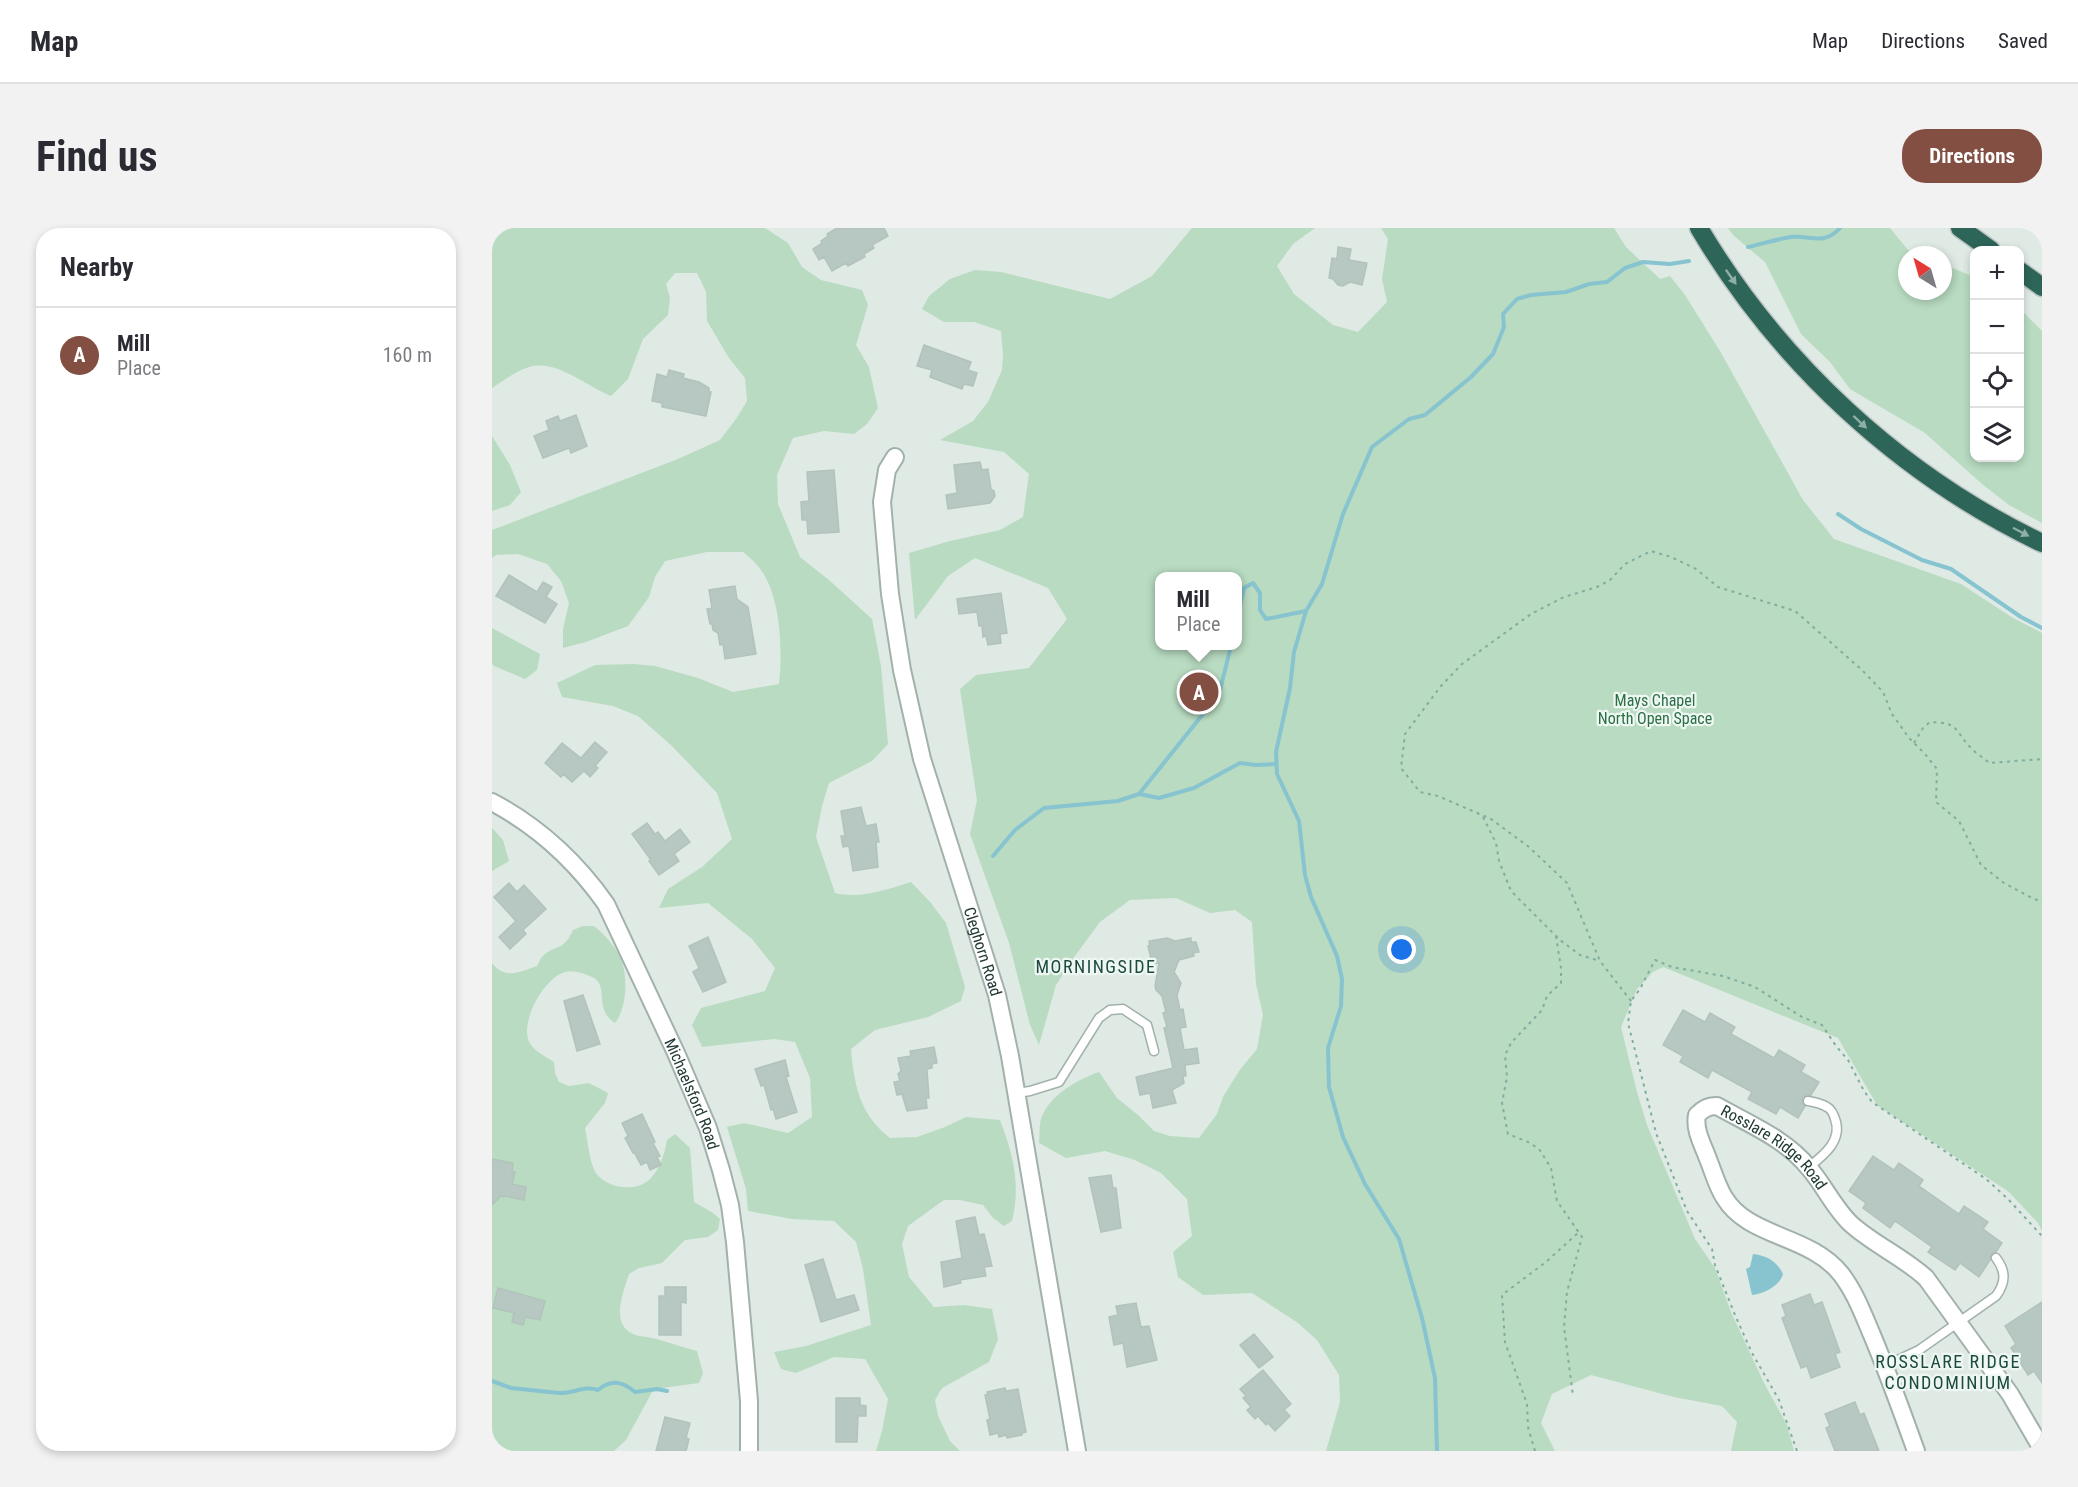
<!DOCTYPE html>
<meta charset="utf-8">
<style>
body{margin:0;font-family:"Roboto Condensed",sans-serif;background:#f2f2f3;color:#2b2b33}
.controls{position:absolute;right:18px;top:18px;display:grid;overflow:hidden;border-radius:12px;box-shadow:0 3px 9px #0003}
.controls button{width:54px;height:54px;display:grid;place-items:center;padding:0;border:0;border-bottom:2px solid #e1e1e2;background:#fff;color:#2b2b33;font:30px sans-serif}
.compass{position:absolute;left:1406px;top:18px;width:54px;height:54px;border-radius:50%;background:#fff;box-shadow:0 3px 9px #0003;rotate:323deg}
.you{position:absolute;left:910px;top:722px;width:21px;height:21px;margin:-15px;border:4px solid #fff;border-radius:50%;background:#1a73e8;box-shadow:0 0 0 9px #1a73e833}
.badge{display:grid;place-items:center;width:39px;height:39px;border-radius:50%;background:#834f43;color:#fff;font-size:20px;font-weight:700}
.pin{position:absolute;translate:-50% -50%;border:3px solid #fff;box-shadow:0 2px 6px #0006}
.popup{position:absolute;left:663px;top:344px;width:87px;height:78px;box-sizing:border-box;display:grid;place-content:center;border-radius:12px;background:#fff;filter:drop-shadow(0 2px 4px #0005);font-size:20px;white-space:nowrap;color:#7c7c81}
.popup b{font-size:22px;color:#2b2b33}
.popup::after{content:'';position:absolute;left:50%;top:100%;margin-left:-12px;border:12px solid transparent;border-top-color:#fff}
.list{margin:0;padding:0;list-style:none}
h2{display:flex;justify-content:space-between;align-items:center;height:78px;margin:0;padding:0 24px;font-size:26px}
h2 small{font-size:20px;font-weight:400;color:#7c7c81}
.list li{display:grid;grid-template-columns:39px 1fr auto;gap:18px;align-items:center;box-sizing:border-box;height:96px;padding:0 24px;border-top:2px solid #e1e1e2}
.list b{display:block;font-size:22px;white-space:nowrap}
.list p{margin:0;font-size:20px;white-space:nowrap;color:#7c7c81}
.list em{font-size:20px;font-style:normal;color:#7c7c81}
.icon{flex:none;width:33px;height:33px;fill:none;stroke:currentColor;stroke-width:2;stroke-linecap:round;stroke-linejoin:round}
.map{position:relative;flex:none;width:1550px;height:1223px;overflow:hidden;border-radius:24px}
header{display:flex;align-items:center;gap:36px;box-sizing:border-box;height:84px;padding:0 30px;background:#fff;border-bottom:2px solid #e1e1e2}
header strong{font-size:28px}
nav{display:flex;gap:33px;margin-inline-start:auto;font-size:21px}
.intro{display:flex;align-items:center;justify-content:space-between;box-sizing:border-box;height:144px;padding:0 36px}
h1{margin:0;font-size:42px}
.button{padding:15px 27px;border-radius:24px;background:#834f43;color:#fff;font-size:21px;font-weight:700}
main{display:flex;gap:36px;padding:0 36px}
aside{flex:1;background:#fff;border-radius:24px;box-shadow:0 3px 9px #0003}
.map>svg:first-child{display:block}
</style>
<header>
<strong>Map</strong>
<nav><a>Map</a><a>Directions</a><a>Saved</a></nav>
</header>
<div class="intro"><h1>Find us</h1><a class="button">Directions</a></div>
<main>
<aside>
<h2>Nearby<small></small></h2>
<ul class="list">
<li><span class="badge">A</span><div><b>Mill</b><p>Place</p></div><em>160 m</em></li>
</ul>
</aside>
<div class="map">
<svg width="1550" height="1223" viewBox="0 0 1550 1223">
<rect width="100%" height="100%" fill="#dfeae5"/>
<g fill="#b8dbc1" fill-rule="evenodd">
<path d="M0,0h273l23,15 14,24 19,13 41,10 6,15 -12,40 13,22 9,41 -11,16 -13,10 -30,-3 -31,7 -16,37 1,29 22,53 29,23 43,39 9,47 7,78 -16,17 -43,22 -7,23 -6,31 19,56c25,6 51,-3 76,-11l20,21 15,20 19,64 -4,14 -33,16 -53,13 -24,19c3,36 9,66 39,89l27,-1 28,-10 21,-10 34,3c13,34 21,64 12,101l-8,5 -11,-8 -10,-13 -23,-5h-16l-36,26 -6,18 7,33 25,30 30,-2 28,4 6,30 -9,23 -47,26 -7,12 3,16 12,25 10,10h-84l6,-20 6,-32 -23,-40 -31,-2 -38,16 -15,-4 -7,-17 32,-6 65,-21 -8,-56 -7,-27 -22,-21 -42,-2 -44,-8 -2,-22 -19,-62 17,-4 44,10 24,-16 -2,-39 -15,-36 -21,-3 -72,8 -10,-22 9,-17 64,-17 10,-23 -23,-29 -44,-36 -49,5 9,-19 34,-22 30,-28 -15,-46 -45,-47 -34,-30 -25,-10 -51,-9 -5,-14 38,-18 38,-1 22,2 43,12 35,14 46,-8c4,-33 2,-93 -22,-119 -4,-5 -9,-9 -14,-13h-36l-42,9 -10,16 -6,20 -21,29 -42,16 -23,6v-19l6,-26 -8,-22 -14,-17 -29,-10 -22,1 -4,3v-28l186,-71 42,-19 16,-21 11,-18 -2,-23 -16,-20 -22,-37 -1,-29 -9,-19h-22l-9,11 4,14 -2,17 -25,24 -15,40 -17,17c-25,-10 -55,-37 -82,-29 -13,4 -26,14 -37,21z"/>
<path d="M700,0h123l-22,16 -16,22 17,28 39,31 25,7 29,-30 -5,-23 6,-40 -7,-11h233l12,19 34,32 10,-3 15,19 35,56 83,149 31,39 127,45 52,34 29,15v598l-4,-8 -29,-31 -132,-87 -39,-67 -175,-71 -10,5 -16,17 -16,38 16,65 10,33 48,114 20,29 16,44 33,71 23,42 7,26h-63l6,-29 -15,-16 -48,-9 -83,-22 -39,19 -11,29 14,28h-229l14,-49 -1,-27 -22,-35 -19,-17 -46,-30 -49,2 -25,-18 -5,-25 19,-16 -5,-37 -26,-26 -26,-13 -30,-9 -39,7 -27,-15c1,-7 0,-17 2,-24 8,-24 36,-39 58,-47l18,26 21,17 16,16 16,5 29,2 18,-24 6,-17 16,-26 18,-22 6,-34 -7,-31 -4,-62 -17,-12 -25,3 -34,-15 -46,2 -30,22 -28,38 -16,25 -17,60 -9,-20 -21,-82 -39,-109 7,-34 -17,-111 16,-14 53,-7 38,-49 -19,-31 -73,-30 -27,18 -33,44 -6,-67 41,-12 50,-11 23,-13 6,-43 -25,-22 -64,-12 33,-19 15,-19 14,-32 1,-15 -2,-24 -27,-9h-30l-22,-13 7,-13 21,-17 25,-9 26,2 109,27 42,-23zM668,348h78v70h-78z"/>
<path d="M1236,0h162l18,22 13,5h-14v36h36v-27l31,13v181h46v-149l22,22v192l-33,-18 -27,-21 -57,-51 -75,-44 -20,-27 -29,-28 -36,-72 -32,-27z"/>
<path d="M0,208l18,29 11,27 -11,13 -18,6z"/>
<path d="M0,400l48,26 -3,16 -12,9 -31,-13 -2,-2z"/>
<path d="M0,600l11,12 6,21 -17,10z"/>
<path d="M91,698h11c10,8 22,21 27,33 7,18 6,48 -6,64 -22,-14 -5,-38 -23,-46 -9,-4 -18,-7 -27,-5 -21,6 -45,49 -36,70 5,9 17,15 25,20l1,11 4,9 10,4 20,-3 19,10 -3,10 -20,25c3,13 4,34 11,45 11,16 42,20 55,5 9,-10 14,-25 16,-38l8,-6 15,14 4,54 19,11 7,6 -2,11 -10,7 -23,3 -23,23 -23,5 -10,6c-6,19 -19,49 4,60 4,2 9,2 14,3 17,3 33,10 50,14l6,22 -4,10 -37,5 -10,4 -26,48 -12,11h-122v-488c13,17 28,9 45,3 2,-3 3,-7 5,-9 12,-13 21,-4 31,-27z"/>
</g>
<path fill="#87c4cf" d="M1261,1026c13,1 25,8 30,20 -3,12 -20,20 -31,21l-6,-26 4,-2z"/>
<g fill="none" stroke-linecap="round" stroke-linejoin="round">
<g stroke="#87c4cf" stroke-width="4">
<path d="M0,2l1,-2"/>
<path d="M1256,19c14,-3 29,-8 43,-10 20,-2 33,9 49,-9"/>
<path d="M1346,286l23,15 61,31 29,9 70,48 21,11"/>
<path d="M746,387l6,-27 9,-5 7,10v17l6,9 40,-8"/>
<path d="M647,566l80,-100 12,-48"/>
<path d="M501,628l22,-26 29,-22 74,-7 21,-7 20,4 35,-10 46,-25 16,2 20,-1"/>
<path d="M0,1153l19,7 48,5c14,1 25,-8 39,-3 13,-11 24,-9 37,2l22,-3 10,2"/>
<path d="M945,1223l-2,-73 -13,-60 -23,-79 -34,-55 -22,-47 -14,-50 -1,-39 13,-42 1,-27 -5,-23 -26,-59 -6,-22 -6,-54 -22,-47 -1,-22 14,-64 4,-36 12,-41 16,-27 21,-70 29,-67 37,-28 16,-4 46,-38 22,-23 11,-27 -1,-13 14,-15 14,-4 35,-3 23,-8 18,-2 18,-14 18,-6 27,2 19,-3"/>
</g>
</g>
<g fill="#b7c7c1" stroke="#b2c3bc" stroke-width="1.5">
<path d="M345,0h47l4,8 -16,9 2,3 -10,6 1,3 -17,9 -2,-3 -14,8 -8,-14 -5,3 -6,-11 9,-6 -1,-2 7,-5 -1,-2z"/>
<path d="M846,19l13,2 -2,11 18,3 -5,22 -12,-3 -7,4 -5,-1 -5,-6 -4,-1 3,-20 5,1z"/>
<path d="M432,117l47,17 -3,8 9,3 -4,13 -9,-2 -2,5 -32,-12 2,-7 -15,-4z"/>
<path d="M177,142l15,4 -1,4 16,4 10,6v4h2l-5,24 -44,-9v-4l-10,-2 5,-27 10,3z"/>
<path d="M84,187l11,31 -16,7 -2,-5 -26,10 -9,-22 15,-6 -3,-9 12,-5 2,5z"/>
<path d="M488,234l2,8 6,-1 3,20 3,2 1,5 -5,7 -42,6 -2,-14 11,-2 -3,-28z"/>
<path d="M342,242l5,62 -31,2 -1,-14h-5l-1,-18 8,-1 -2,-29z"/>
<path d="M17,347l28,17 6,-10 9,5 -6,10 11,7 -12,19 -49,-27z"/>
<path d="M243,358l2,13 11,8 8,47 -31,5 -2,-15 -3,1 -2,-12 -5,-3 -1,-6h-2l-3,-15 5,-1 -3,-18z"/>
<path d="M509,365l6,40 -7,1 1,9 -13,2 -2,-9 -3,1 -1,-11h-3l-2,-14 -18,2 -2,-15z"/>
<path d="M103,514l12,10 -12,14 3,2 -8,9 -6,-6 -12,11 -9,-8 -2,3 -16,-14 17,-20 19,15z"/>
<path d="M369,579l5,19 10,-2 3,18h-3l2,25 -25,4 -4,-25 -6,1 -2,-11h4l-4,-25z"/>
<path d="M155,595l8,11 3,-2 7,9 15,-12 10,13 -16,12 5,7 -20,14 -10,-14 2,-1 -19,-26z"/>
<path d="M17,655l8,9 7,-7 22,24 -23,21 3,4 -16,15 -11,-12 17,-16 -22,-24z"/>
<path d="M216,709l18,45 -23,10 -10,-20 6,-4 -10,-22z"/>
<path d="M675,710l8,3 16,-3v4h5l3,10 -6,1 1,3 -15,4 -5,12 7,11 -4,12 3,15 3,-1 3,18 -6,1 4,22 13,-2 2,15 -14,2 1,11h-3l1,7 -12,7 4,13 -23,5 -3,-15 -10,2 -4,-18 37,-9 -9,-40 3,-1 -4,-14 3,-1 -4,-16 -6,-6 -1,-4 4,-23 -7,1 -4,-18h2l-1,-5z"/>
<path d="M91,767l17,49 -23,7 -13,-50z"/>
<path d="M1191,782l22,12 5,-9 25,14 -4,7 43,24 5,-8 26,15 -4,7 18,10 -8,13 -8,2 -1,6 3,3 -7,12 -18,-11 -4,7 -28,-15 4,-7 -40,-22 -4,8 -28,-16 3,-6 -20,-11z"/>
<path d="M442,819l3,16 -5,1v4l-5,1 2,29h-3l1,10 -20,3 -5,-17 -5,1 -3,-13 6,-1 -2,-7 3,-3 -3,-13 13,-2 -1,-5z"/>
<path d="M293,832l4,16 -3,1 11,35 -21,7 -3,-10 -2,1 -7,-25 -3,1 -6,-17z"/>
<path d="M150,886l13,28 -2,1 7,13 -3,1 4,8 -11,5 -3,-8 -6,3 -7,-13 -1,1 -8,-15 3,-2 -6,-13z"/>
<path d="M1381,928l21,14 5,-7 24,17 -4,6 40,28 5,-8 24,16 -5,7 19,14 -6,9 -5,3 -1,5 -11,17 -19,-14 -5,7 -27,-18 4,-5 -37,-26 -5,7 -27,-20 3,-5 -17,-12z"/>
<path d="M0,931l21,4 -1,9h3l-3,12 14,3 -2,13 -19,-4 -1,1 -3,-1 -9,9z"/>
<path d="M619,947l2,13h3l5,40 -20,4 -12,-54z"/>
<path d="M483,989l4,18 5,-1 8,32 -8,1 2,9 -26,4 1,3 -17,4 -3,-25 21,-4 -6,-37z"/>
<path d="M331,1031l13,41 18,-5 5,15 -38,12 -16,-57z"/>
<path d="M173,1059h21v16l-5,-1v33h-22v-39h6z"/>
<path d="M6,1060l47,13 -5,19 -15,-3 -2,8 -11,-3 2,-9 -21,-5z"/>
<path d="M1318,1066l4,11 8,-3 18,50 -5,2 5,13 -29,11 -4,-12 -6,2 -19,-50 4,-2 -4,-11z"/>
<path d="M1550,1074v81l-8,-12 -6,4 -17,-27 5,-4 -11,-18z"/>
<path d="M644,1075l5,24 8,-1 8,34 -30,7 -4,-24 -9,2 -5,-28 9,-2 -2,-9z"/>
<path d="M762,1106l19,23 -14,11 -19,-23z"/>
<path d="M771,1142l28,34 -7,6 6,6 -15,15 -7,-8 -2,2 -8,-9 -3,3 -8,-9 4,-3 -8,-9 3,-2 -6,-7z"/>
<path d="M513,1160l1,3 12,-2 8,43 -4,1v2l-15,3 -1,-3 -7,2 -1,-4 -8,2 -3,-15 3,-1 -5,-24 3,-1 -1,-2z"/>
<path d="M344,1170h24v7l6,1v10h-8l-1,26h-21z"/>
<path d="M1363,1174l5,13 4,-2 15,38h-44l-9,-23 4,-2 -5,-12z"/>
<path d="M173,1189l25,6 -4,15 3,1 -3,12h-30z"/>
</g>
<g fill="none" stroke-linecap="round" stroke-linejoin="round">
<g stroke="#a2b1ac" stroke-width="11">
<g id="lane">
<path d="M525,865l13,-2 29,-9 40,-64 11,-8 13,-1 24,16 7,26"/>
<path d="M1316,873c6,1 14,3 19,6 4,2 7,8 8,12 8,21 -11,36 -26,48"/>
<path d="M1393,1138l34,-16 77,-54c10,-14 10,-25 0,-38"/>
</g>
</g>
<g stroke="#a2b1ac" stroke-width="20">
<g id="street">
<path id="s1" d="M403,229l-8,13 -5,32 8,92 12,76 20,89 75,236 13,61 67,395"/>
<path id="s2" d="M0,574c47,25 83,58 114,102l70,149 32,75 13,42 9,35 5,37 14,159v50"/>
<path id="s3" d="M1424,1223c-14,-39 -28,-78 -44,-116 -9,-21 -17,-43 -31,-61 -32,-40 -93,-36 -117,-77 -7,-11 -11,-26 -16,-38 -5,-14 -14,-29 -11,-44 6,-6 11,-9 20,-9 32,18 69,33 92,62 15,17 25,40 42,56 22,20 52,33 75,54l84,116 32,55"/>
</g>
</g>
<g stroke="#bcc4c2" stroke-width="21">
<g id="highway">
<path d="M1207,0c80,135 201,247 343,315"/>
<path d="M1468,0l31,22"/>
<path d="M1528,43l22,16"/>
</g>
</g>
<g stroke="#80ad9f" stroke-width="2" stroke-dasharray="3 4.5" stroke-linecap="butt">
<path d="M1422,515l9,-15 7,-6c29,1 23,6 40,25 5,6 13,10 19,16l53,-4"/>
<path d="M991,589l13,26 3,18 12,30 49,49 20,15 20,6"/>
<path d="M1064,708l5,32v15l-14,13 -5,14 -31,33 -6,12 2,22 -5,26 6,31 20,8 11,7 12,19 6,33 25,36 -15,55 -3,35 9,69"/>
<path d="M1139,773l-31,-40 -33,-78 -38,-36 -38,-28 -53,-23 -18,-4 -19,-24 4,-34 36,-48 21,-22 69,-50 33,-17 33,-10 13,-7 15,-16 26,-13 20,6 25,12 22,18 77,24 67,59 21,22 9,22 17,24 16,16 12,15 -1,33 23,19 22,44 23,18 28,15 10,4"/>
<path d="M1043,1223l-7,-24 -1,-23 -22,-62 -3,-47 44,-33 33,-30"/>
<path d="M1305,1223l-18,-51 -27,-47 -17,-38 -20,-50 -3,-16 -25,-38 -31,-78 -28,-110 3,-22 9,-12 15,-29 17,7 51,9 32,11 47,30 20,8 14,21 12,14 16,31 8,11 114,77 22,20 34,37"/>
</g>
<use href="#lane" stroke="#fff" stroke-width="8"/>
<use href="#street" stroke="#fff" stroke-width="16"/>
<use href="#highway" stroke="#2d6559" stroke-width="18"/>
</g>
<defs><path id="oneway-solid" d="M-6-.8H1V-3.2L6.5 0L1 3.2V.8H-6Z" transform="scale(1.5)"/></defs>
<g fill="#8eaea6">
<use href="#oneway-solid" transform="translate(1239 49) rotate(55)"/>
<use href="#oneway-solid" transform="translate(1368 194) rotate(43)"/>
<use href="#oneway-solid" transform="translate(1529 304) rotate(28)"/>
</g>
<g text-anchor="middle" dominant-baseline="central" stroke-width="4.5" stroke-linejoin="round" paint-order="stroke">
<g font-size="16" fill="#2b6f45" stroke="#eff7f3">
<text x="1163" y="472">Mays Chapel<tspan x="1163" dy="18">North Open Space</tspan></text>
</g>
<g font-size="16" fill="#203933" stroke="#eff7f3">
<text stroke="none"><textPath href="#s1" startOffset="510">Cleghorn Road</textPath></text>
<text stroke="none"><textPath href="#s2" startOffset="363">Michaelsford Road</textPath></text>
<text stroke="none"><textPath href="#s3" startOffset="516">Rosslare Ridge Road</textPath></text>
</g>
<g font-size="18" letter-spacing="1.5" fill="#1d4b40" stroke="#eff7f3">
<text x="604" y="738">MORNINGSIDE</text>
<text x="1456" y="1133">ROSSLARE RIDGE<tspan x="1456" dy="21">CONDOMINIUM</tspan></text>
</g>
</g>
</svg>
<div class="controls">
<button>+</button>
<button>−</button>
<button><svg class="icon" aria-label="locate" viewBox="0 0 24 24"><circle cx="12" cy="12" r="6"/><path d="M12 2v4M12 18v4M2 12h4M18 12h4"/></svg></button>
<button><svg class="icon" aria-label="layers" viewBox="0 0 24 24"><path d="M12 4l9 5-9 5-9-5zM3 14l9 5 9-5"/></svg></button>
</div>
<svg class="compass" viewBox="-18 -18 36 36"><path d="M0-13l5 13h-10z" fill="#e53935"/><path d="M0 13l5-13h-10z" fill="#7c7c81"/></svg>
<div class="you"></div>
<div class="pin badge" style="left:707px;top:464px">A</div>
<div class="popup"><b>Mill</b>Place</div>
</div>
</main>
